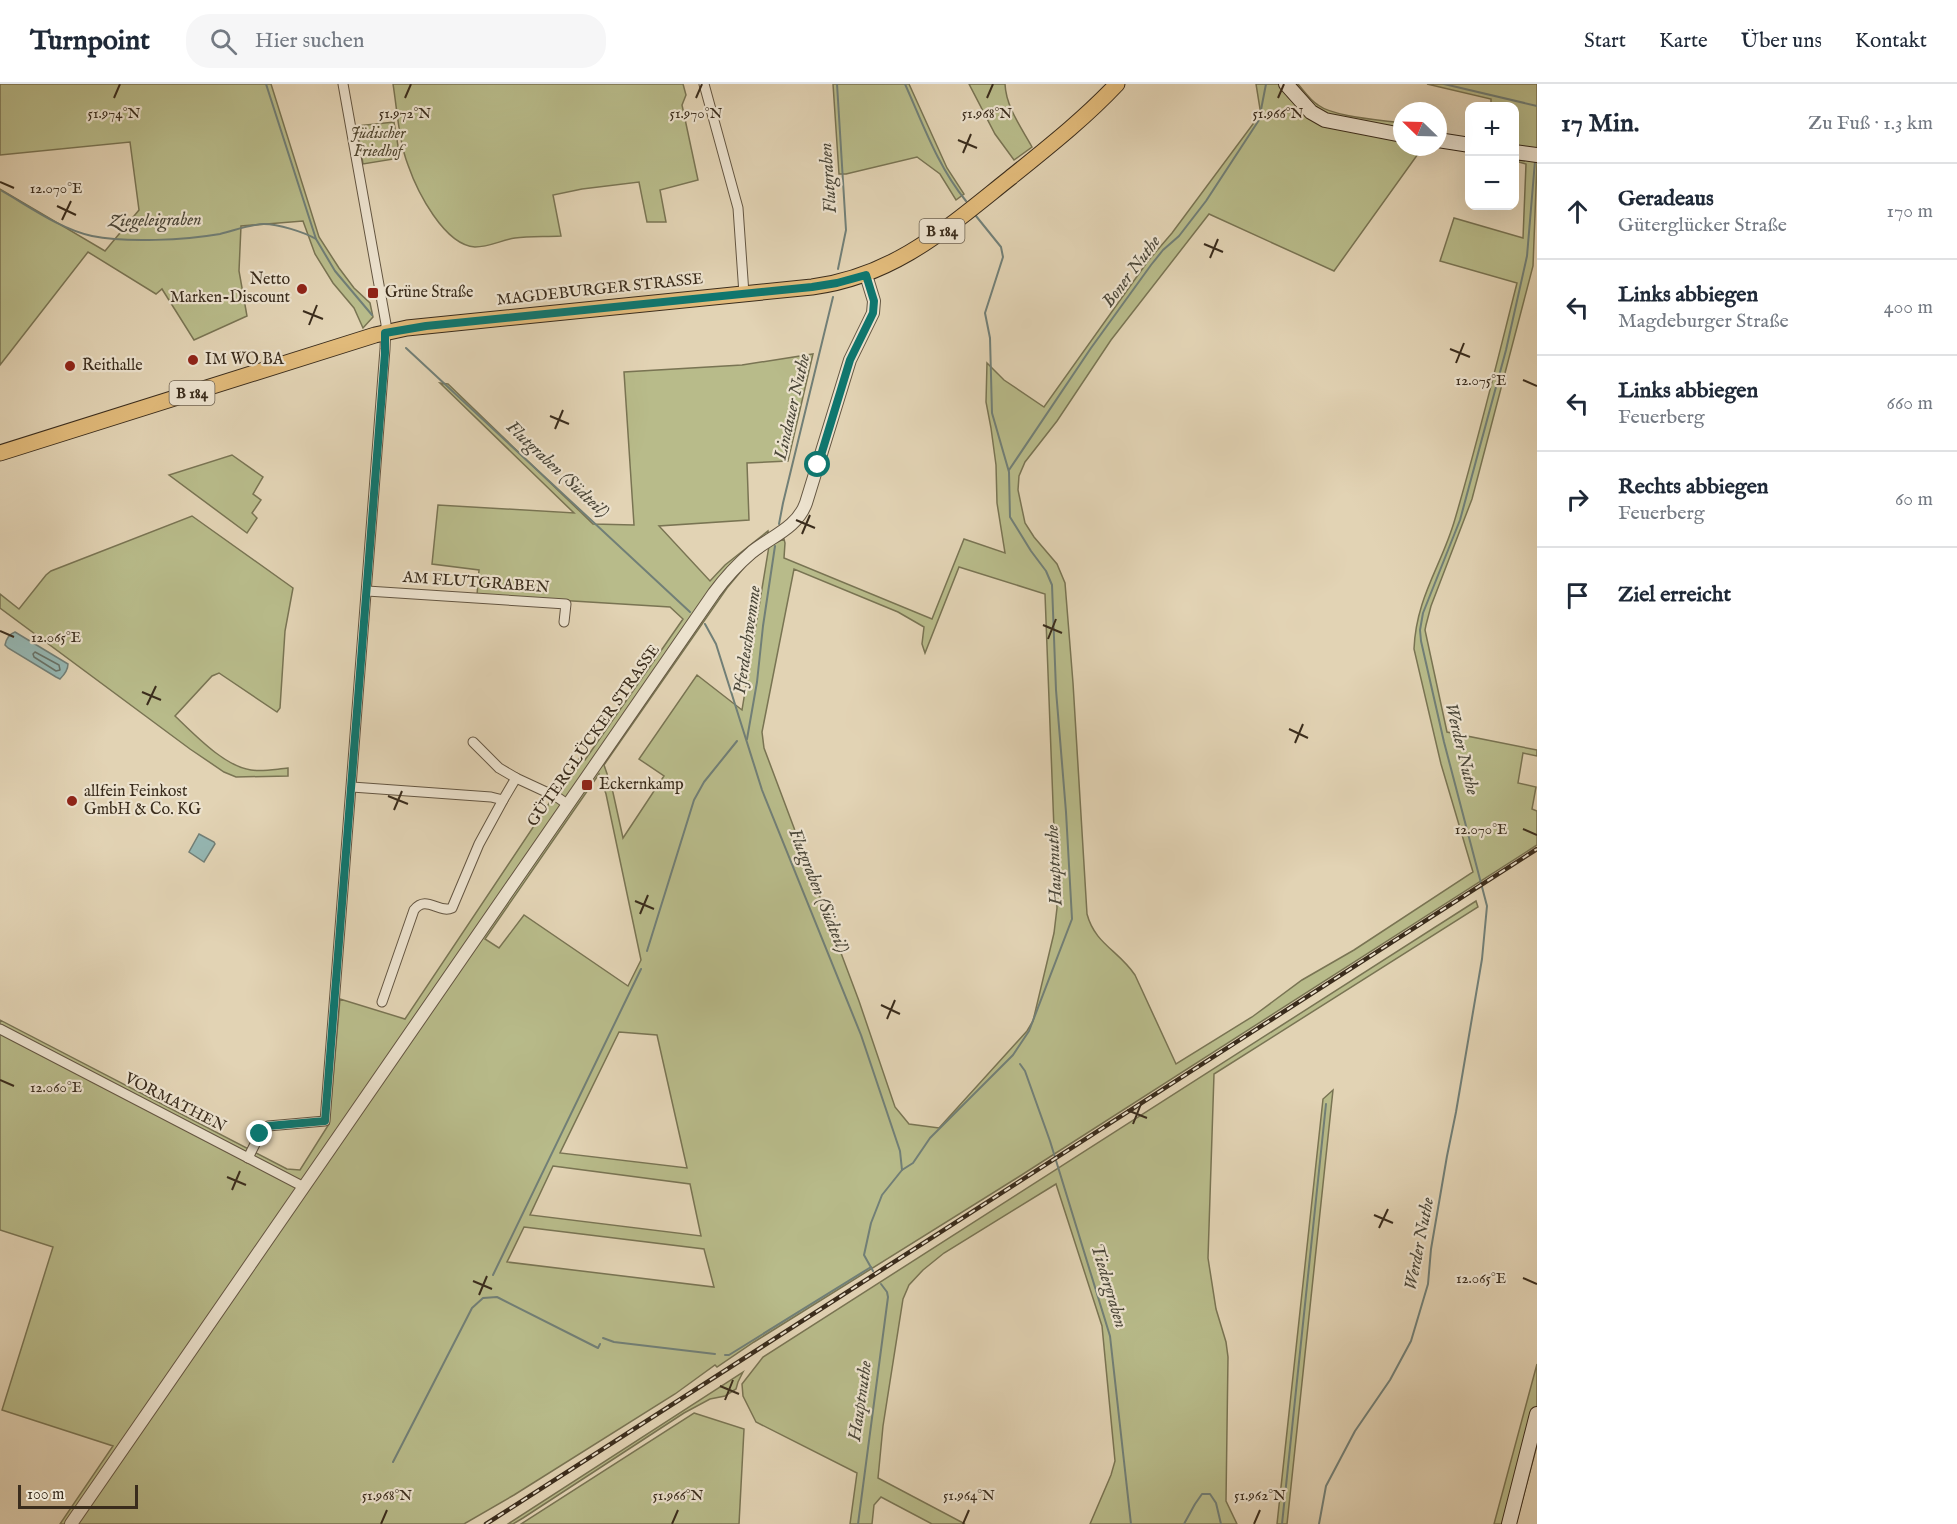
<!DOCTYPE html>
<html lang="de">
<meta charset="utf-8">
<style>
body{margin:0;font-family:"IM FELL English",serif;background:#f6f6f7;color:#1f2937}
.controls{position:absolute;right:18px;top:18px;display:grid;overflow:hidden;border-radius:12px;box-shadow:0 6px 24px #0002}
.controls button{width:54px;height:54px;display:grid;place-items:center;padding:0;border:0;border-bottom:2px solid #e0e1e3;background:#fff;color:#1f2937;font:30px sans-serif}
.compass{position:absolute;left:1393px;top:18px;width:54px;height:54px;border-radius:50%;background:#fff;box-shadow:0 6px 24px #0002;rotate:293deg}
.scale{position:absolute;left:18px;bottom:15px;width:120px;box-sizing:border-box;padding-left:6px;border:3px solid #3a2c1c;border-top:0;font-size:16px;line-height:21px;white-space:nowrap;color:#3a2c1c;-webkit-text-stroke:4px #ece2ce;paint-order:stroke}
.stop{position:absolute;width:18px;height:18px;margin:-14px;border:4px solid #0f766e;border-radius:50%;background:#fff}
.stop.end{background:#0f766e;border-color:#fff;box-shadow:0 2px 6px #0008}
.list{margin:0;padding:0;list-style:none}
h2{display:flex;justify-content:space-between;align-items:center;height:78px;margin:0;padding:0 24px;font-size:26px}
h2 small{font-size:20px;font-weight:400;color:#747a83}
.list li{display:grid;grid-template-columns:39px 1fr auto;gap:18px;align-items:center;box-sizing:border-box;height:96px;padding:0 24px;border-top:2px solid #e0e1e3}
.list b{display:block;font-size:22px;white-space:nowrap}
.list p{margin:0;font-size:20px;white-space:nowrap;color:#747a83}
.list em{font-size:20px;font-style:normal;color:#747a83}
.icon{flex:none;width:33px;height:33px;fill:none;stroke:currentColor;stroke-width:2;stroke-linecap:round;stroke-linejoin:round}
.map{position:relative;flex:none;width:1537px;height:1440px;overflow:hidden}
header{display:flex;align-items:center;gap:36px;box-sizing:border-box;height:84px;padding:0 30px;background:#fff;border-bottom:2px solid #e0e1e3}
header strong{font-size:28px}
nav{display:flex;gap:33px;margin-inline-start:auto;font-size:21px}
.search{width:420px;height:54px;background:#f6f6f7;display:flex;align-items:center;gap:15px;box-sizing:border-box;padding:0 21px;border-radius:24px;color:#747a83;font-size:22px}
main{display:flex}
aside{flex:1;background:#fff}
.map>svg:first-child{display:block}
</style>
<header>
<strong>Turnpoint</strong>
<div class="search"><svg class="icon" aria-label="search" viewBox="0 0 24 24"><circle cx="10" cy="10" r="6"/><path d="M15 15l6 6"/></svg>Hier suchen</div>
<nav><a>Start</a><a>Karte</a><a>Über uns</a><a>Kontakt</a></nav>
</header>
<main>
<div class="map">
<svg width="1537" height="1440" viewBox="0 0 1537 1440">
<rect width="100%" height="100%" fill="#e2d3b4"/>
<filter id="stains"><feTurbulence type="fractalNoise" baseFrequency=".00333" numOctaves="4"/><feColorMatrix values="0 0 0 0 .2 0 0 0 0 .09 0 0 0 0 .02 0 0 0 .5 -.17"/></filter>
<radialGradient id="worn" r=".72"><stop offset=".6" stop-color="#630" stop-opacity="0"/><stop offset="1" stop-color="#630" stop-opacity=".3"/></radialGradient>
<g fill="#b8bb8a" stroke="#797453" stroke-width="1.5" fill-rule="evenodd">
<path d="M0,0h271l48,153 20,31 15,20 16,15 3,14 -10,11 -9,-20 -21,-25 -18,-29 -12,-33 -62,5 -2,45 8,45 -53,24 -32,-51 -6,5 -68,-42 -88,113v-176l105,62 34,-41 -9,-68 -130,13z"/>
<path d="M393,0h290l3,11 -4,10 16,75 -38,10 6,32h-19l-8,-40 -57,7 -29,6 8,41c-15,1 -31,0 -46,2 -13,2 -26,9 -40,9 -31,-2 -58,-56 -67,-82 -9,-23 -11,-56 -15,-81z"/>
<path d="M833,0h76l38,84 17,26 -8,6 -16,-26 -23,-17 -71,17h-7z"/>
<path d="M969,0h36c1,23 16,43 27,63l-18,13 -19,-26z"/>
<path d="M1256,0h42c6,7 12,16 20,21 16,12 63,15 84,18v24h21l-89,124 -125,-57 -98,126 -54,81 -32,41 -6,14 -1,14 7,33 9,14 23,27 8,19 8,100 14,231c8,30 31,36 48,61l41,89 76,-47 50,-37 52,-30 119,-78 -32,-108 -27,-115c2,-52 28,-84 41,-130 23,-78 42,-157 62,-236l-77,-22 14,-43 69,20 3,-74 -11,-3 -1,-55h-23v-7l-64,-15h110v79l-4,103 -61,233 -41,107 -5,19 -1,5 22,102 90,18v6l-14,-3 -5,30 18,4 -4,22 5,2v34l-517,331 -266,166 -37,25 -2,-2 -40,29 -161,101 -50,29h-404l53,-78 -111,-36 51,-163 -53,-17v-210l287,149 13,1 29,-46 11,-125 65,20 175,-262 5,3 98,-141 -13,-12 -193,-12 2,-25 -47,-6 6,-59 136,8 -134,-130 8,1 145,140 41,1 -10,-153 118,-7 71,-11 -25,107 -41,2 2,57 -90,6 51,55 15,-16 43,-34 2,14 14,-6 1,4 -1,15 148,61 32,-80 41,14 -8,-50 -1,-38 -5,-37 -5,-26 1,-39 17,17 40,27 104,-146 24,-28 87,-117 1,-7zM769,462l-27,164 -45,-35 -58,84 25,17 -41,62 -11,-50 -8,-23 123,-177 20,-24zM959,483l86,27 12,314 -3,25 -21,88 -6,10 -88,97 -30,-4 -14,-17 -36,-106 -95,-253 -2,-16 32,-163 104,43 26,15 -2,17 3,9zM599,690l7,20 35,166 -13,26 -104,-71 -25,33 -14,-9zM619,948l38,3 30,133 -127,-15zM553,1082l137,18 11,52 -171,-21zM524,1143l180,22 10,38 -207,-25z"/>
<path d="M394,38l6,36 -37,6 -6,-38z"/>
<path d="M232,371l31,22 -10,17 8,6 -9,13 5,5 -10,15 -78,-58z"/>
<path d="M192,432l101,72 -8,43 -5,77 -3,4 -58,-39 -7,3 -37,40c20,19 49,50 76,54 12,2 25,-1 37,-2v8l-52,1 -12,-5 -34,-23 -190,-141v-14l19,15 27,-34 5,-4z"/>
<path d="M1476,817l2,6 -264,167 -6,184 8,51 10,33 2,15 -2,144 11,23h-147l21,-49 4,-14 -13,-135 -46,-142 -112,69 -21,17 -14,15 -6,14 -20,127 -5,52 87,46h-33l-51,-27 -7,8 -2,19h-22l7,-51 -101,-51 -13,-26 -1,-12 21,-27z"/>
<path d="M1333,1006l-46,434h-10l46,-425z"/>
<path d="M1537,1280v81l-21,79h-22z"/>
<path d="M743,1288l-5,10 -2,7 -11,7 -15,3 -26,14 -161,105 -10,6h-5z"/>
<path d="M694,1329l50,16 -5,95h-218z"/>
</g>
<g fill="#95b7b3" stroke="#717f77" stroke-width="1.5">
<path d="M15,548l53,32c0,6 -4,11 -8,15l-4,-2 -48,-29 -3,-3c1,-5 4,-11 10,-13z"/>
<path d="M199,750l15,8 1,2 -11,18 -15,-10z"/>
</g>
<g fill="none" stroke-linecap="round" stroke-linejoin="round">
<path stroke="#687268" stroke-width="1.5" d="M35,568l24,13 1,5 -4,1 -22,-14 -1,-3z"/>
<g stroke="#717f77" stroke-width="2">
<path d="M266,0l50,155 19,32 37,44"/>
<path d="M837,0l9,146 -8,39"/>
<path d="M905,0c18,40 33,83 61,117"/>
<path d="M1444,0l93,22"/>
<path d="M2,107c28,16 58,38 90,45 34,7 93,4 128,-2 13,-3 31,-10 44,-10 14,0 40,8 52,15"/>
<path d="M406,264l284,264"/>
<path d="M1009,386l82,-122 60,-83 12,-15 16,-14 27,-35 53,-81 7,-36"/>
<path d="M779,440l4,-21 50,-206"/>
<path d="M705,540l11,20 46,146 99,245 39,116 2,19"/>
<path d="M747,655l10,-57 6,-56 12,-80"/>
<path d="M647,867l47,-151 10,-18 33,-41"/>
<path d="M1020,980l5,7 25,70 60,195 21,188"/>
<path d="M873,1187l-9,-16 7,-32 11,-28 20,-25 11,-7 17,-25 83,-83 16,-24 43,-112 -6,-107 -10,-122 -4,-105 -6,-14 -15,-20 -21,-34 -1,-45 -17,-59 -2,-75 -5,-25 18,-56 -2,-10 -25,-31"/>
<path d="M493,1191l148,-306"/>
<path d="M603,1254l11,4 101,12"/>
<path d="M725,1271h4l142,-88"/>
<path d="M393,1378l79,-154 11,-10 14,-1 101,51 2,-4"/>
<path d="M858,1440l30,-227 -1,-5 -6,-8"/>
<path d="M1184,1440l11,-20 7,-10h8l6,9 5,21"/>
<path d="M1282,1440l44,-420"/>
<path d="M1319,1440l7,-38 29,-55 35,-51 21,-39 17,-57 3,-35 16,-93 9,-44 26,-153 5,-53 -43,-164 -23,-101 -1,-11 3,-17 37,-93 46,-170 21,-94 8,-95"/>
</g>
<g stroke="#645642" stroke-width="11">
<g id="minor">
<path d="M704,0l34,124 6,86"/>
<path d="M367,507l199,13 -2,18"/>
<path d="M473,658l26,26 17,10"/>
<path d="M352,703l139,10 12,3 13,-22 41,19 10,7"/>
<path d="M382,918l32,-92c12,-16 25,4 38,-2l27,-64 24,-44"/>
<path d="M0,945l304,158"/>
<path d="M248,1074l12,-24 8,-8 57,-5 60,-772 1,-25 -43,-240"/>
</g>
</g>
<g stroke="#645642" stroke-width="14">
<path id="tertiary" d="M71,1440l643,-931c11,-15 24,-29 38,-41 20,-16 45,-24 54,-49l44,-143 23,-47 1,-12 -8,-26"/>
</g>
<g stroke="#3a2c1c" stroke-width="16">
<g id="secondary">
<path d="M1286,0l25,28 14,8 77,15"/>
<path d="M1438,56l32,5"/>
<path d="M1514,68l23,3"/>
<path d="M1509,1440l28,-110"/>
</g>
</g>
<g stroke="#3a2c1c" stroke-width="17">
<path id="primary" d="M0,369l375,-118 32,-7 405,-41c83,-11 135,-59 198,-109 37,-30 74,-59 107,-94"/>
</g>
<use href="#minor" stroke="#ece2ce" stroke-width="9"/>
<use href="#tertiary" stroke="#ece2ce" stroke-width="12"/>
<use href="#secondary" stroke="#ece2ce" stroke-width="14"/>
<use href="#primary" stroke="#e1ba7a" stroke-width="15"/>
<g stroke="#3a2c1c" stroke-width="4.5">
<path id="rail" d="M486,1440l1051,-675"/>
</g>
<use href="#rail" stroke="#ece2ce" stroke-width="2" stroke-dasharray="7" stroke-linecap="butt"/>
</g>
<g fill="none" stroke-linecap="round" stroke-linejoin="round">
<path stroke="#0f766e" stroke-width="8" d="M260,1050l8,-8 57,-5 60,-768v-20l41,-7 386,-39 25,-4 29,-8 8,26 -1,12 -23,47 -32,105"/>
</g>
<path fill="none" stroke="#3a2c1c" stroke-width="2" d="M114,14l6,-14M405,14l6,-14M696,14l6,-14M987,14l6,-14M1278,14l6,-14M958,56l19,8M963,69l8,-19M0,98l14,6M57,122l19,9M62,136l9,-19M1204,160l19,8M1210,174l8,-19M303,227l20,8M309,241l8,-20M1450,265l20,8M1456,279l8,-20M1523,296l14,6M550,332l19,8M555,345l8,-19M796,436l19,8M802,450l8,-19M1043,541l19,8M0,547l14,6M1048,555l8,-20M142,608l19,8M147,621l9,-19M1289,645l19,9M1295,659l8,-19M388,712l20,8M394,726l8,-19M1523,745l14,6M635,817l19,8M640,830l8,-19M881,921l19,9M887,935l8,-19M0,996l14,6M1127,1026l20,8M1133,1040l8,-20M227,1093l19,8M232,1106l8,-19M1374,1131l19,8M1379,1144l9,-19M1523,1194l14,6M473,1197l19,8M479,1211l8,-19M720,1302l19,8M725,1316l8,-20M381,1440l6,-14M672,1440l6,-14M963,1440l6,-14M1254,1440l6,-14"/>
<g fill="#8f2418" stroke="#ece2ce" stroke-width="2">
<circle cx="302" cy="205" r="6"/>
<rect x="367" y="203" width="12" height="12" rx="3"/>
<circle cx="193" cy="276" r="6"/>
<circle cx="70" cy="282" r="6"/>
<rect x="581" y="695" width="12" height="12" rx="3"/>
<circle cx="72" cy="717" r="6"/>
</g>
<g text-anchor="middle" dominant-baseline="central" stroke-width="4.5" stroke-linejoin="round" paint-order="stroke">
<g fill="#ece2ce" stroke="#6f6351" stroke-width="1.5">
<rect x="919.5" y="135" width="45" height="24" rx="4.5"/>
<rect x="169.5" y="297" width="45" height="24" rx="4.5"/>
</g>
<g font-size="15" font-weight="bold" fill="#3a2c1c">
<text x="942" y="147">B 184</text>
<text x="192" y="309">B 184</text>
</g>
<g font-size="16" font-style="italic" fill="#534932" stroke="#ece2ce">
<text x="378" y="50">Jüdischer<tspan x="378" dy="18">Friedhof</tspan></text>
</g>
<g font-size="16" fill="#3a2c1c" stroke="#ece2ce" text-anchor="start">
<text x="290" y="196" text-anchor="end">Netto<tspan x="290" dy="18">Marken-Discount</tspan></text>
<text x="385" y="209">Grüne Straße</text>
<text x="205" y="276">IM WO BA</text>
<text x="82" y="282">Reithalle</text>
<text x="599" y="701">Eckernkamp</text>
<text x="84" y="708">allfein Feinkost<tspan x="84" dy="18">GmbH &amp; Co. KG</tspan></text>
</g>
<g font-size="16" fill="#3a2c1c" stroke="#ece2ce">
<text transform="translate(600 206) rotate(-6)">MAGDEBURGER STRASSE</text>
<text transform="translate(476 499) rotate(4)">AM FLUTGRABEN</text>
<text transform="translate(594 652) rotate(-55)">GÜTERGLÜCKER STRASSE</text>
<text transform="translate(175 1019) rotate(27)">VORMATHEN</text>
</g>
<g font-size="18" font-style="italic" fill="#4c483a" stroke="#ece2ce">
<text transform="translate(829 94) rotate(-94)">Flutgraben</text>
<text transform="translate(155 137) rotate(-1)">Ziegeleigraben</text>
<text transform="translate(1132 188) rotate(-53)">Boner Nuthe</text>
<text transform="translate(793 323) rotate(-77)">Lindauer Nuthe</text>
<text transform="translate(557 386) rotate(43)">Flutgraben (Südteil)</text>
<text transform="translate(748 556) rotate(-82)">Pferdeschwemme</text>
<text transform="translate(1461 665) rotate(76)">Werder Nuthe</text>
<text transform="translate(1055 781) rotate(-93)">Hauptnuthe</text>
<text transform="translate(818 807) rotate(68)">Flutgraben (Südteil)</text>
<text transform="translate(1420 1160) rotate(-79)">Werder Nuthe</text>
<text transform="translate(1108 1202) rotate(73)">Tiedergraben</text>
<text transform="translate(861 1317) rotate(-82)">Hauptnuthe</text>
</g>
</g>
<g font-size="15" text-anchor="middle" fill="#3a2c1c" stroke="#ece2ce" stroke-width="4.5" stroke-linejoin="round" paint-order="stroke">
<text x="114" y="34">51.974°N</text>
<text x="405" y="34">51.972°N</text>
<text x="696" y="34">51.970°N</text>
<text x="987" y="34">51.968°N</text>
<text x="1278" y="34">51.966°N</text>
<text x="56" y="109">12.070°E</text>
<text x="1481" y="301">12.075°E</text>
<text x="56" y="558">12.065°E</text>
<text x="1481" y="750">12.070°E</text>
<text x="56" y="1008">12.060°E</text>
<text x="1481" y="1199">12.065°E</text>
<text x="387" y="1416">51.968°N</text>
<text x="678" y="1416">51.966°N</text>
<text x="969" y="1416">51.964°N</text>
<text x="1260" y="1416">51.962°N</text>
</g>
<rect width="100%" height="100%" filter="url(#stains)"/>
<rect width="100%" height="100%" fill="url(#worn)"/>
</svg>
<div class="controls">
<button>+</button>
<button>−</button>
</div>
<svg class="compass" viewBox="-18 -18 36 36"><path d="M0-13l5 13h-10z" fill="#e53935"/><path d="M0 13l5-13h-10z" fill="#747a83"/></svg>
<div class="scale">100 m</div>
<div class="stop" style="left:818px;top:381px"></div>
<div class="stop end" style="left:260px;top:1050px"></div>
</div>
<aside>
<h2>17 Min.<small>Zu Fuß · 1.3 km</small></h2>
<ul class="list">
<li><svg class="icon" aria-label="ahead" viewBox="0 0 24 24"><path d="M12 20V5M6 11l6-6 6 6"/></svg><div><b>Geradeaus</b><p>Güterglücker Straße</p></div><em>170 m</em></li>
<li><svg class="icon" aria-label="left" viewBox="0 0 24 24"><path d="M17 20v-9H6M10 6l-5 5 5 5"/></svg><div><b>Links abbiegen</b><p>Magdeburger Straße</p></div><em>400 m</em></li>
<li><svg class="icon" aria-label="left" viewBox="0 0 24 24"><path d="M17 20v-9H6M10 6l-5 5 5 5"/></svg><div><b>Links abbiegen</b><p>Feuerberg</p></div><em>660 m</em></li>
<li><svg class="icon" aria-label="right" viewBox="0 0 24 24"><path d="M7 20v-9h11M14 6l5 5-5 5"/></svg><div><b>Rechts abbiegen</b><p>Feuerberg</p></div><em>60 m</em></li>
<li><svg class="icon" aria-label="arrive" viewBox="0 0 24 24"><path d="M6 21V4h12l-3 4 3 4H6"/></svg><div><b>Ziel erreicht</b></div></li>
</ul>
</aside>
</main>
